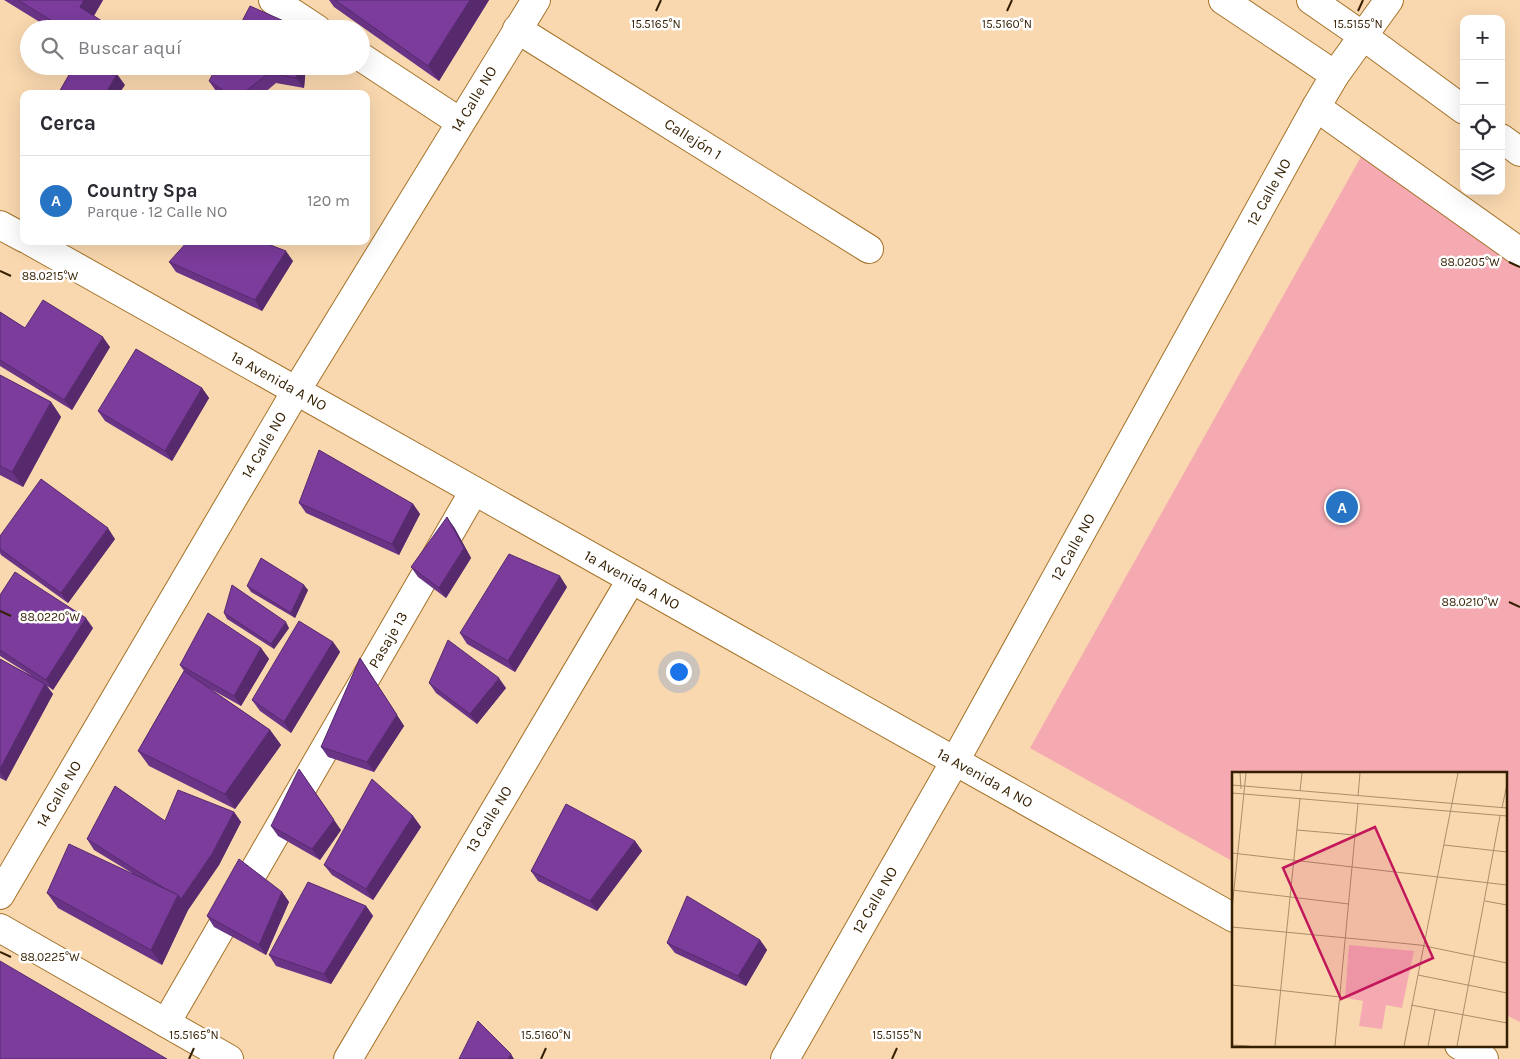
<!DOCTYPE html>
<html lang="es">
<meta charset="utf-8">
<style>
body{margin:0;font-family:Karla,sans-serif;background:#f2f2f3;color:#2b2b33}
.controls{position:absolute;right:15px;top:15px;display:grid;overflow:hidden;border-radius:10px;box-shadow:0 5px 20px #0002}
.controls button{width:45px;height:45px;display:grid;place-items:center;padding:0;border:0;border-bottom:1px solid #e1e1e2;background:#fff;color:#2b2b33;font:25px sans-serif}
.you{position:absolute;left:678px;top:671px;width:18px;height:18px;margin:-12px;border:4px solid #fff;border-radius:50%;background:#1a73e8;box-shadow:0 0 0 8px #1a73e833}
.badge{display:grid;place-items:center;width:32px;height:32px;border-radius:50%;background:#2674c3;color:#fff;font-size:16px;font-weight:700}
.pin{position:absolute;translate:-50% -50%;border:2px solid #fff;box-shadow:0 1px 5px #0006}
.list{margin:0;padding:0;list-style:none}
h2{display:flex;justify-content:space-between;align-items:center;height:65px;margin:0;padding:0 20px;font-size:21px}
h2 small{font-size:16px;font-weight:400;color:#7c7c81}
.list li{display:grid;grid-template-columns:32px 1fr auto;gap:15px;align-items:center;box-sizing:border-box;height:90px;padding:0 20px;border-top:1px solid #e1e1e2}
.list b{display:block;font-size:19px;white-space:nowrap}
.list p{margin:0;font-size:16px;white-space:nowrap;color:#7c7c81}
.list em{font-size:16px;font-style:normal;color:#7c7c81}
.icon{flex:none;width:28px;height:28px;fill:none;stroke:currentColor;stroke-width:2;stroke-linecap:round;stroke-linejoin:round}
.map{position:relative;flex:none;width:1520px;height:1059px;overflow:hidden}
.search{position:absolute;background:#fff;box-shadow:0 5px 20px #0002;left:20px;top:20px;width:350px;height:55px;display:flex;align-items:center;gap:12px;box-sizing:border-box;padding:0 18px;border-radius:28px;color:#7c7c81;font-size:19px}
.panel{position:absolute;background:#fff;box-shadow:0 5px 20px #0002;left:20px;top:90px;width:350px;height:155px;border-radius:10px}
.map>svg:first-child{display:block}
</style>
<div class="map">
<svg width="1520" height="1059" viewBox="0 0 1520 1059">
<rect width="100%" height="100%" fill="#f9d8af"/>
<path fill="#f5aab2" d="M1362,155l158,112v755l-14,-7v-242h-272v89l-204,-114z"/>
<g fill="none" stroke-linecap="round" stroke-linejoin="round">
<g stroke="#a47229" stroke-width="30">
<g id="minor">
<path d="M273,0l44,29"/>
<path d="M1223,0l112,75"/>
<path d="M1311,0l52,36 101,74"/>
<path d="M517,29l352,220"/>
<path d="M361,57l99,65"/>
<path d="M1316,107l204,145"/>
<path d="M1501,138l19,14"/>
<path d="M0,225l24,13"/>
<path d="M30,241l1204,677"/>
<path d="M0,895l296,-504 240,-391"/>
<path d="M0,928l229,131"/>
<path d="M166,1023l308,-532"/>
<path d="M1459,1045l25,14"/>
<path d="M348,1059l283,-479"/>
<path d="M785,1059l170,-298 361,-654 19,-32 54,-75"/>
</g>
</g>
<use href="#minor" stroke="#fff" stroke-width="28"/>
</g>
<g fill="#6a3486">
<path d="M4,0h99l-9,16 15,13h-58z"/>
<path d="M329,0h160l-50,81 -105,-74z"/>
<path d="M306,66l-2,22 -28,-5 -13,11h-43l-4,-3 -7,-10z"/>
<path d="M293,261l-31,50 -86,-39 -7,-10z"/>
<path d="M0,312l25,16 85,19 -38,63 -72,-44z"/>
<path d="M0,375l51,27 10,15 -38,70 -23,-12z"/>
<path d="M202,388l7,10 -37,63 -67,-40 -7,-10z"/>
<path d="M299,503l114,1 7,10 -21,41 -93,-42z"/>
<path d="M454,527l17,31 -25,40 -28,-21 -7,-10z"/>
<path d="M0,536l115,3 -47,64 -67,-48 -1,-2z"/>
<path d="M247,586l61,4 -13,28 -44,-26z"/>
<path d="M567,587l-52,85 -48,-28 -7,-11z"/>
<path d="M0,595l93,33 -40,62 -6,-4 6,8 -47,87 -6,-3v-119l32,17 -32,-20z"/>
<path d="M224,613l65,15 -15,21 -47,-30z"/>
<path d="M333,642l7,10 -49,81 -31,-22 -8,-11z"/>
<path d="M261,648l8,11 -28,47 -32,-18 61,42 11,15 -46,64 -86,-43 -11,-15 46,-80 -4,-6z"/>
<path d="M360,658l44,68 -30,46 -46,-15 -7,-10z"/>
<path d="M429,683l77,5 -29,36 -41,-31z"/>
<path d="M234,812l7,10 -22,43 -31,45 -26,55 -104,-57 -11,-15 85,-20 -38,-23 -7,-11 78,-18z"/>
<path d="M413,816l8,11 -48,73 -41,-25 -8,-10z"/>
<path d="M271,826l70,4 -21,30 -42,-24z"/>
<path d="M635,841l7,10 -45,60 -59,-30 -7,-10z"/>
<path d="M282,892l7,10 -23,53 -52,-28 -7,-11z"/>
<path d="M366,906l7,10 -42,68 -55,-18 -7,-11z"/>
<path d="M760,940l7,10 -21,36 -71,-33 -8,-10z"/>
</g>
<g fill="#562a6d">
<path d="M84,0h19l-13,22 -10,-15z"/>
<path d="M470,0h19l-50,81 -11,-15z"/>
<path d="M105,23l4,6h-8z"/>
<path d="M297,66h9l-2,22 -8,-10z"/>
<path d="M117,74l8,11 -6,9h-14z"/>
<path d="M286,251l7,10 -31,50 -7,-11z"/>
<path d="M103,337l7,10 -38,63 -8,-10z"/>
<path d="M202,388l7,10 -37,63 -7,-10z"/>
<path d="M51,402l10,15 -38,70 -11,-15z"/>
<path d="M413,504l7,10 -21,41 -7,-11z"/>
<path d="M447,517l7,10 17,31 -25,40 -7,-10z"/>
<path d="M108,528l7,11 -47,64 -7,-10z"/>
<path d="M560,576l7,11 -52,85 -7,-11z"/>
<path d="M304,585l4,5 -13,28 -4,-5z"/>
<path d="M86,618l7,10 -40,62 -7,-10z"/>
<path d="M286,622l3,6 -15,21 -3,-5z"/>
<path d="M333,642l7,10 -49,81 -7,-11z"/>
<path d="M261,648l8,11 -28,47 -7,-10z"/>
<path d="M360,658l44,68 -30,46 -7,-10z"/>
<path d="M499,678l7,10 -29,36 -7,-10z"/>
<path d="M45,684l8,10 -47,87 -6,-9v-3z"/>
<path d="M270,730l11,15 -46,64 -10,-15z"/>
<path d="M299,769l42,61 -21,30 -8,-11z"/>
<path d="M234,812l7,10 -22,43 -31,45 -26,55 -11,-15 27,-55z"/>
<path d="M413,816l8,11 -48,73 -7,-11z"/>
<path d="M635,841l7,10 -45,60 -7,-10z"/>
<path d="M282,892l7,10 -23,53 -7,-10z"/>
<path d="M366,906l7,10 -42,68 -7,-10z"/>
<path d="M760,940l7,10 -21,36 -8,-10z"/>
<path d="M511,1054l3,5h-6z"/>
</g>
<g fill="#7b3c9c" stroke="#562a6d">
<path d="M18,0h66l-4,7 25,16 -4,6h-36z"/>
<path d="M335,0h135l-42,66z"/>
<path d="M250,6l45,20 -1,3h-56z"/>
<path d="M74,66h30l13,8 -12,20h-47z"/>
<path d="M217,66h80l-1,12 -27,-5 -27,21h-13l-20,-13z"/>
<path d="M24,149v6l-3,-2z"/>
<path d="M188,241h72l26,10 -31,49 -86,-38z"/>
<path d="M43,300l60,37 -39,63 -64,-40v-48l25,16z"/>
<path d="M136,349l66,39 -37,63 -67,-40z"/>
<path d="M0,375l51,27 -39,70 -12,-6z"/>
<path d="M319,450l94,54 -21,40 -93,-41z"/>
<path d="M41,479l67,49 -47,65 -61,-44v-13z"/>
<path d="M447,517l17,31 -25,40 -28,-21z"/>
<path d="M509,554l51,22 -52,85 -48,-28z"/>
<path d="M261,558l43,27 -13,28 -44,-27z"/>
<path d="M15,572l71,46 -40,62 -46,-30v-55z"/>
<path d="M232,585l54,37 -15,22 -47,-31z"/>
<path d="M208,613l53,35 -27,48 -54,-31z"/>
<path d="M299,621l34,21 -49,80 -32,-22z"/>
<path d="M448,640l51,38 -29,36 -41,-31z"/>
<path d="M360,658l37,57 -30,47 -46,-15z"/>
<path d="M0,659l45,25 -45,85z"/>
<path d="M184,671l86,59 -45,64 -87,-43z"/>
<path d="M299,769l35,51 -22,29 -41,-23z"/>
<path d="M372,779l41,37 -47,73 -42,-24z"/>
<path d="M115,786l50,35 13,-31 56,22 -22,42 -31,45 -3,-4 -14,-7 -77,-49z"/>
<path d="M566,804l69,37 -45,60 -59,-30z"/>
<path d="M69,844l109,51 -27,55 -104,-57z"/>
<path d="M239,859l43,33 -23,53 -52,-29z"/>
<path d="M308,882l58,24 -42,68 -55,-19z"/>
<path d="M687,896l73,44 -22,36 -71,-33z"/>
<path d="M0,961l167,98h-167z"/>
<path d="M478,1021l33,33 -3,5h-49z"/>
</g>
<path fill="none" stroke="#341f01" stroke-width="2" d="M656,11l5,-11M1007,11l5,-11M1358,11l5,-11M1509,262l11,5M0,271l11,5M1509,602l11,5M0,611l11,5M0,952l11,5M189,1059l5,-11M541,1059l5,-11M892,1059l5,-11"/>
<g text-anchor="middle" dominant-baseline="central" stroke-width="5" stroke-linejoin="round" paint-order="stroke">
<g font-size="15" fill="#341f01" stroke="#fff">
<text transform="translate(474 99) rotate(-59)">14 Calle NO</text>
<text transform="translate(693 139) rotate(32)">Callejón 1</text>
<text transform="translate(1269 192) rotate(-61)">12 Calle NO</text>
<text transform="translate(279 381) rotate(29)">1a Avenida A NO</text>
<text transform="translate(264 445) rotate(-60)">14 Calle NO</text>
<text transform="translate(1073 547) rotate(-61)">12 Calle NO</text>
<text transform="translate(632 580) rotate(29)">1a Avenida A NO</text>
<text transform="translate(388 640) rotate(-60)">Pasaje 13</text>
<text transform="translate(985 778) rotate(29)">1a Avenida A NO</text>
<text transform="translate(59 794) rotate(-60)">14 Calle NO</text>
<text transform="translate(489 819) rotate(-59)">13 Calle NO</text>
<text transform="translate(875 900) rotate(-60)">12 Calle NO</text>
</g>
</g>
<g transform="translate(1232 772)">
<rect width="275" height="275" fill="#f9d8af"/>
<path d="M117,173l65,6 -12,57 -16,-3 -4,24 -23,-3 4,-25 -18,-3z" fill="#f5aab2"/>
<path fill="none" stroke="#aa8e69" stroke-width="1" d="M8,1l1,16M0,13l275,23M68,19l2,-18M0,21l275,23M126,24l2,-23M270,36l5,-24M65,58l58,5M212,73l63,7M0,81l275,32M0,118l117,14M253,129l22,4M0,137l14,-136M0,155l188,18 87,18M186,203l89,18M0,213l108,12M179,233l96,18M0,273l17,1M43,274l25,-247M103,274l23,-242M172,274l54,-273M196,274l7,-36M225,274l43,-230"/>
<path fill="#c2185b" fill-opacity="0.15" stroke="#c2185b" stroke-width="2.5" d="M143,55l58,131 -92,41 -58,-131z"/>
<rect width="275" height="275" fill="none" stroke="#341f01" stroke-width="2.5"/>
</g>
<g font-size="12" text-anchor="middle" fill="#341f01" stroke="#fff" stroke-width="5" stroke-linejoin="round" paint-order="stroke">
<text x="656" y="28">15.5165°N</text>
<text x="1007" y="28">15.5160°N</text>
<text x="1358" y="28">15.5155°N</text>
<text x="1470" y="266">88.0205°W</text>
<text x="50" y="280">88.0215°W</text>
<text x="1470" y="606">88.0210°W</text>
<text x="50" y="621">88.0220°W</text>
<text x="50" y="961">88.0225°W</text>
<text x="194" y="1039">15.5165°N</text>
<text x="546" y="1039">15.5160°N</text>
<text x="897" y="1039">15.5155°N</text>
</g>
</svg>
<div class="controls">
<button>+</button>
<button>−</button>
<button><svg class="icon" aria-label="locate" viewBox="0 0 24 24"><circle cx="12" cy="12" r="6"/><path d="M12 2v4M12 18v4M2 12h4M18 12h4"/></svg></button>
<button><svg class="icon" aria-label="layers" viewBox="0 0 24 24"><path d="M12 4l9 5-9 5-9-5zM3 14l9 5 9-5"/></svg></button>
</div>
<div class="you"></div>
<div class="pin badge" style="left:1342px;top:507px">A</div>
<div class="search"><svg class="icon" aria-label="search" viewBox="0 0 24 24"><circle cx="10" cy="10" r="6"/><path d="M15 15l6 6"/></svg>Buscar aquí</div>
<section class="panel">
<h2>Cerca<small></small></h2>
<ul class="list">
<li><span class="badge">A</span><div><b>Country Spa</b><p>Parque · 12 Calle NO</p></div><em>120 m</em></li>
</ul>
</section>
</div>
